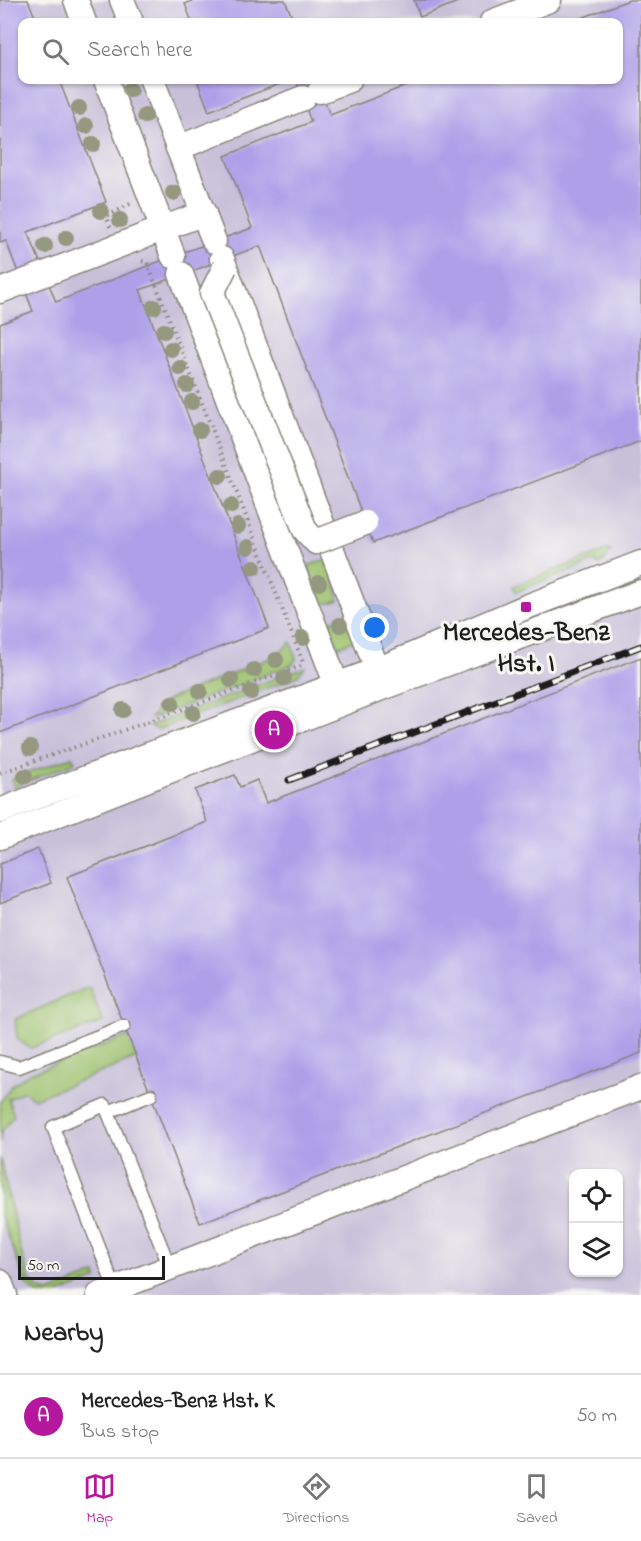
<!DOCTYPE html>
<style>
body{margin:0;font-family:"Indie Flower",sans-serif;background:#f2f2f2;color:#222}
.controls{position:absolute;right:18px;bottom:18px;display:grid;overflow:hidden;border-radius:12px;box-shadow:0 2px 4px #0004}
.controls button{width:54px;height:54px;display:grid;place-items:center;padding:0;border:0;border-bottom:2px solid #e0e0e0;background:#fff;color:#222;font:30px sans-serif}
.scale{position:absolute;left:18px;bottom:15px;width:147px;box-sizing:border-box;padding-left:6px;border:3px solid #1c1c1c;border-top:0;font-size:16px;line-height:21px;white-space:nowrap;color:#1c1c1c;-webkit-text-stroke:4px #f6f6f2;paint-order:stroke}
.you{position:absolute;left:375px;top:628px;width:21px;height:21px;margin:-15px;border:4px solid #fff;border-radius:50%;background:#1a73e8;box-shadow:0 0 0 9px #1a73e833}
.badge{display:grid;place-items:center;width:39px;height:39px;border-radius:50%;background:#b5179e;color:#fff;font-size:20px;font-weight:700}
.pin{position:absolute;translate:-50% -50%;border:3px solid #fff;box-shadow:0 2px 6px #0006}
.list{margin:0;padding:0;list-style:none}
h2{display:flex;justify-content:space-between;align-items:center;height:78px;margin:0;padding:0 24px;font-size:26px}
h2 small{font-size:20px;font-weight:400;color:#767676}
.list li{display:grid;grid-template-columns:39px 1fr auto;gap:18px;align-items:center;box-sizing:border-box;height:84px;padding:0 24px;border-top:2px solid #e0e0e0}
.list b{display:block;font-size:22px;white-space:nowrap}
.list p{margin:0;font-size:20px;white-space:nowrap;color:#767676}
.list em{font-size:20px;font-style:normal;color:#767676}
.icon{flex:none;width:33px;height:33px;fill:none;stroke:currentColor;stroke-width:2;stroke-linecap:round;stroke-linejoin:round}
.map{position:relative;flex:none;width:641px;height:1295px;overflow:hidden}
.search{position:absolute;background:#fff;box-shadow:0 2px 4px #0004;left:18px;right:18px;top:18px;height:66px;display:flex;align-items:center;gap:15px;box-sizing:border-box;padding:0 21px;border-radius:12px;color:#767676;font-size:22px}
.sheet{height:162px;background:#fff}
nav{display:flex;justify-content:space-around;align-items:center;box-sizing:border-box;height:84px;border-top:2px solid #e0e0e0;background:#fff;font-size:16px;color:#767676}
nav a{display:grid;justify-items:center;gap:3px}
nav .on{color:#b5179e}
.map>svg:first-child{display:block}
</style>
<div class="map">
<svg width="641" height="1295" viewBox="0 0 641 1295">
<rect width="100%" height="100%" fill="#f6f6f2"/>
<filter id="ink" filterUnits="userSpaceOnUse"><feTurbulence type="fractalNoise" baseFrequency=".0167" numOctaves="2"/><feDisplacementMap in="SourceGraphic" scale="12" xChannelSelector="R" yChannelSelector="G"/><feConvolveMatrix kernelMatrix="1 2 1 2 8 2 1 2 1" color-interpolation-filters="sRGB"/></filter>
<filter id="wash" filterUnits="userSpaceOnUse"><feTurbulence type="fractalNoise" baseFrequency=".008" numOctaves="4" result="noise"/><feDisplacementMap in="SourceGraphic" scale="24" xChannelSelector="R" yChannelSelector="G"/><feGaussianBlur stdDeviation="1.35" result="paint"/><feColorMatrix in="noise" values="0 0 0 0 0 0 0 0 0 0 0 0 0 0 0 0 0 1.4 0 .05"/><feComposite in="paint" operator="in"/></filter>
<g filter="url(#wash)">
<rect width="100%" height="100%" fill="#f2ead7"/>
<path fill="#c7c0d9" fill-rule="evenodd" d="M0,0h641v1295h-641zM22,22h596v58h-596zM574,1174h44v98h-44z"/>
<g fill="#9bc06a" stroke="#5c6e43" stroke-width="1.5">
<path d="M608,550l3,1 -6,9 -7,5 -3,-4 -79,31 -2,-6z"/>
<path d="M329,558l10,42c-5,2 -14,5 -19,1l-12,-35z"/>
<path d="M332,620l14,2 11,17 -19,8 -9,-23z"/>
<path d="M291,642l5,17 -3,5 -143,55 10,-14 10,-6 105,-43z"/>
<path d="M305,667l-3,4 -6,6 -139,53 -7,-4z"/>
<path d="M72,757l3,5 -61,25 -2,-6 2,-3z"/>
<path d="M89,987l14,35 -72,26 -6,-3 -8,-7 -2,-19z"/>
<path d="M128,1036l9,22 -103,41 -10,-8 -16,8 6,16 -13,17 -1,11v-40l12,-18 18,-12z"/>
<path d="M0,1158l21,94 9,29 10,9 9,2 47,-18 1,5 -42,16 -18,-1 -11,-10 -26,-70z"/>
</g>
<g id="blocks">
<g fill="#ada0e9">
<path d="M0,0h28l9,22h-15v58h37l47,122 -78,30 28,70 117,-46 79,-28 -27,-72 86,-34 -15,-42h20l14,35 91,-35h197v-58h-47l58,-22h12v441l-268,102 -113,-297 -120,44 129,338 -269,105v-409l33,-13 -27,-70 -6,2z"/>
<path d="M191,0h94l9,22h-102l-7,-18 7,-3z"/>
<path d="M414,0h49l-43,17z"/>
<path d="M197,80h93l-81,31z"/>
<path d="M641,657v396l-441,170 -133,-346 140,-55 -12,-32 40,-15 5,12 17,-7 9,23z"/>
<path d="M38,849l13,34 -51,20v-39z"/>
</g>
</g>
</g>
<g filter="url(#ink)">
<use href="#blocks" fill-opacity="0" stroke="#87837a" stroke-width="1.5"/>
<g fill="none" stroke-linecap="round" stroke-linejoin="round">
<g stroke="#87837a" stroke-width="15">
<g id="lane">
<path d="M0,1062l19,5 105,-41"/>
<path d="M108,1112l43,-17"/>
<path d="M115,1289l-62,-162 52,-22 65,163"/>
</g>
</g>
<g stroke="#87837a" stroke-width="27">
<g id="street">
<path d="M76,0l8,22"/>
<path d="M122,0l9,22"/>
<path d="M492,22l57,-22"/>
<path d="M106,80l67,176"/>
<path d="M152,80l62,161"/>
<path d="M320,91l29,-11"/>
<path d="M178,148l125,-50"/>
<path d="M222,259l161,426"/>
<path d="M181,274l161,425"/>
<path d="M0,291l204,-78"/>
<path d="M0,811l43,-17 334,-124 149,-63 115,-44"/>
<path d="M0,837l384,-150 257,-95"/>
<path d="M0,1282l5,13"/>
<path d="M99,1295l542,-208"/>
</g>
</g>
<g stroke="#87837a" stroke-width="4" stroke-dasharray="1.5 4.5" stroke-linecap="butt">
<path d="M110,227l-3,-11 25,-13"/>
<path d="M142,261l5,1 157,403"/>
<path d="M0,773l136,-47 168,-61"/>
</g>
<use href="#lane" stroke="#fff" stroke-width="12"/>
<use href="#street" stroke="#fff" stroke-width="24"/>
<g stroke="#1c1c1c" stroke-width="7">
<path id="rail" d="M289,780l352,-134"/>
</g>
<use href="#rail" stroke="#f6f6f2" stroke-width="4.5" stroke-dasharray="14" stroke-linecap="butt"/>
<g stroke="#87837a" stroke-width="27" stroke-linecap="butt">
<path id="street-bridge" d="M225,267l-13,26 93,237 11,12 49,-19"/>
</g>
<use href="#street-bridge" stroke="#fff" stroke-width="24"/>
</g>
<g fill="#94987f">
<circle cx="130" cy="90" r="8"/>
<circle cx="79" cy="108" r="8"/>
<circle cx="145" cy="116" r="8"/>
<circle cx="86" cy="126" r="8"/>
<circle cx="93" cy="144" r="8"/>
<circle cx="173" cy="193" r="8"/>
<circle cx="101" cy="211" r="8"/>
<circle cx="120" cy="220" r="8"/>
<circle cx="66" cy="238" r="8"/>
<circle cx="45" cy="246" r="8"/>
<circle cx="154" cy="307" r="8"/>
<circle cx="164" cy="331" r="8"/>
<circle cx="171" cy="349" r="8"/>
<circle cx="180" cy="368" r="8"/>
<circle cx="187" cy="385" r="8"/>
<circle cx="192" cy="402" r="8"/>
<circle cx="200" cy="430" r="8"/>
<circle cx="220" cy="476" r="8"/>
<circle cx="231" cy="506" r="8"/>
<circle cx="238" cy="526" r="8"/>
<circle cx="248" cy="547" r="8"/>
<circle cx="254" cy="567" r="8"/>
<circle cx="319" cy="583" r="8"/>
<circle cx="340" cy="625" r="8"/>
<circle cx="303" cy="638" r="8"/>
<circle cx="276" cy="660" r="8"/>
<circle cx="254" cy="670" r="8"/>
<circle cx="284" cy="678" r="8"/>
<circle cx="231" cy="680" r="8"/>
<circle cx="200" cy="691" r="8"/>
<circle cx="251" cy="692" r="8"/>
<circle cx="172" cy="703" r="8"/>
<circle cx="123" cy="710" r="8"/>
<circle cx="193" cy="713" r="8"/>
<circle cx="30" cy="748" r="8"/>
<circle cx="25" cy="776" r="8"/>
</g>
</g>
<rect fill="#b5179e" stroke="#f6f6f2" stroke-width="2" x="520" y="601" width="12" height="12" rx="3"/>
<g text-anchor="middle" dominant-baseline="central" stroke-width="6" stroke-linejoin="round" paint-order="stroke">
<g font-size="27" font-weight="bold" fill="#1c1c1c" stroke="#f6f6f2">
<text x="526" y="633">Mercedes-Benz<tspan x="526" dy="31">Hst. I</tspan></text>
</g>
</g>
</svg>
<div class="controls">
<button><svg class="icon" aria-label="locate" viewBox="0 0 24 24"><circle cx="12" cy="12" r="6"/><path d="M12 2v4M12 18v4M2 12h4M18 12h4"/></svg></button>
<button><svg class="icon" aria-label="layers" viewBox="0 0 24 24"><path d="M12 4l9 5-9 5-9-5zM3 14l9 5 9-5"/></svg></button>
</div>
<div class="scale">50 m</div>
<div class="you"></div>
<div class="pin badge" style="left:274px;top:730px">A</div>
<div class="search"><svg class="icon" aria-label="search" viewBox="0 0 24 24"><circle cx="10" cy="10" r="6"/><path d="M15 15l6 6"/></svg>Search here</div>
</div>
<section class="sheet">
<h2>Nearby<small></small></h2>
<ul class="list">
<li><span class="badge">A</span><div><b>Mercedes-Benz Hst. K</b><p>Bus stop</p></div><em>50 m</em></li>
</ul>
</section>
<nav>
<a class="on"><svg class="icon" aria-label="map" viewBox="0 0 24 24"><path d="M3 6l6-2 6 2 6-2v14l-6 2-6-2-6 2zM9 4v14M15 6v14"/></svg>Map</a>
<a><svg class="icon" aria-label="directions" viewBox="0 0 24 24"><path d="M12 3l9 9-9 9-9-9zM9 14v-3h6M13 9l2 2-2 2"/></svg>Directions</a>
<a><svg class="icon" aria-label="saved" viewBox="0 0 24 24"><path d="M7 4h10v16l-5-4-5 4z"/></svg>Saved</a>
</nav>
